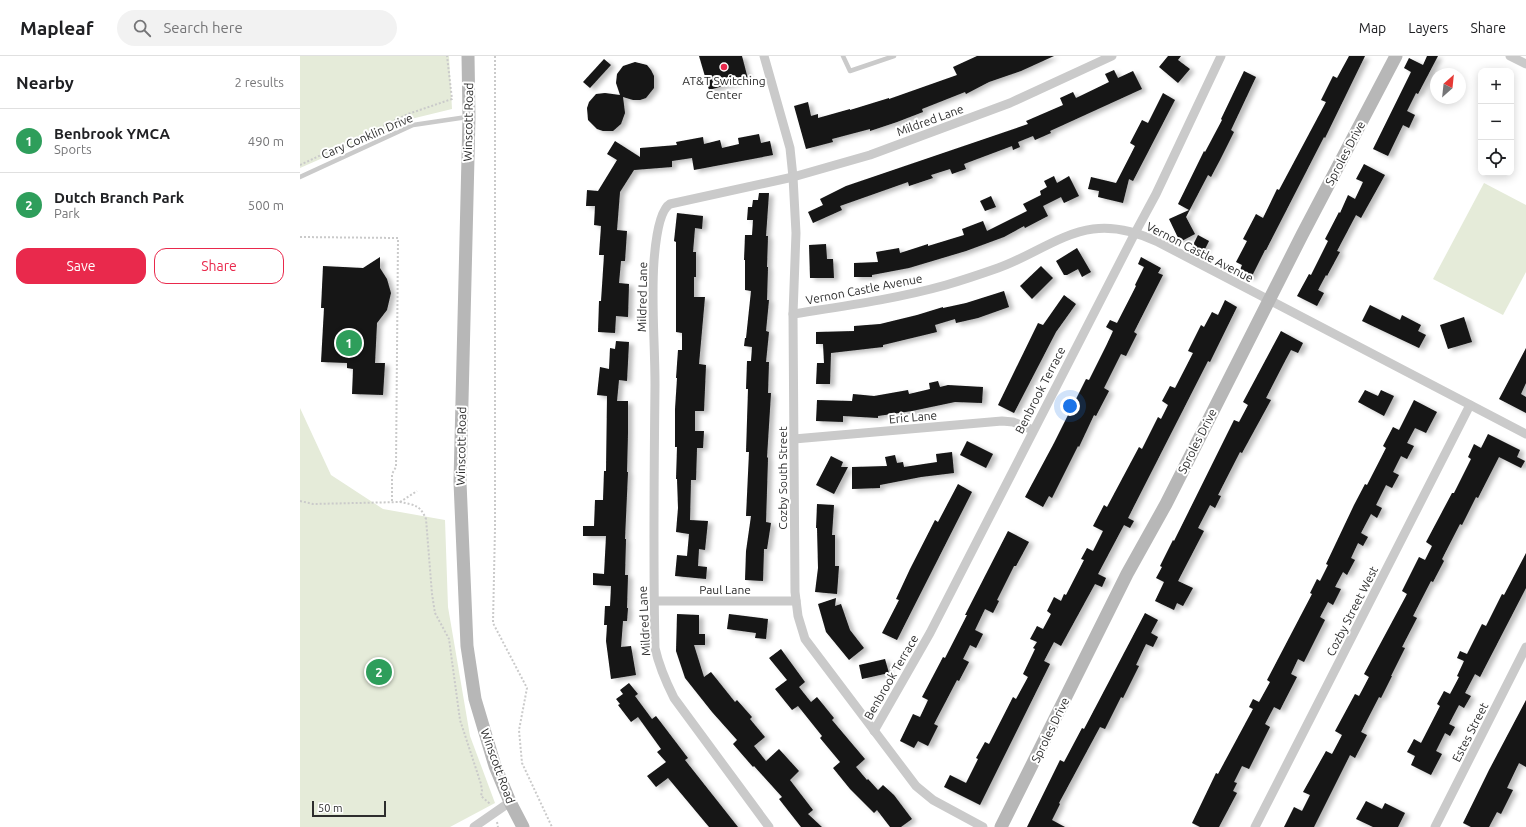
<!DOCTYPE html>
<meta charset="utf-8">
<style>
body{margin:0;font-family:Ubuntu,sans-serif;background:#f2f2f2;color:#202124}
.controls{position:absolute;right:12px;top:12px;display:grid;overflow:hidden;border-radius:8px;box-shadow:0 2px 10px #0003}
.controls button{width:36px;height:36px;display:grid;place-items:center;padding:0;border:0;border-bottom:1px solid #e0e0e0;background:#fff;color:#202124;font:20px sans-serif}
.compass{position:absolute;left:1130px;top:12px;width:36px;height:36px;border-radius:50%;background:#fff;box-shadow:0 2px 10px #0003;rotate:27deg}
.scale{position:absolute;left:12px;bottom:10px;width:74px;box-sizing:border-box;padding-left:4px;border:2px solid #2d2d2d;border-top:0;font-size:11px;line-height:14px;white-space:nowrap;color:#2d2d2d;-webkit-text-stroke:3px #fff;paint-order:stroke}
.you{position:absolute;left:770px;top:350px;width:14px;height:14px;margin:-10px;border:3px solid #fff;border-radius:50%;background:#1a73e8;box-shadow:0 0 0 6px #1a73e833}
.badge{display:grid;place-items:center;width:26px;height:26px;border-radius:50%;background:#e9294c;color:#fff;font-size:13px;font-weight:700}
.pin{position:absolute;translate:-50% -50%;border:2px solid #fff;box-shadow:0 1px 4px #0006}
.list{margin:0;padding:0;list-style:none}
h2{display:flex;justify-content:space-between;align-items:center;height:52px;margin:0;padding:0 16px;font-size:17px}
h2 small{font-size:13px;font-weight:400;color:#757577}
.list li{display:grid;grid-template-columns:26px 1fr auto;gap:12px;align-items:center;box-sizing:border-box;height:64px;padding:0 16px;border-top:1px solid #e0e0e0}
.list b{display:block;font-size:15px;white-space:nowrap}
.list p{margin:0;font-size:13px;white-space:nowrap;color:#757577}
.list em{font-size:13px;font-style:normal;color:#757577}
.actions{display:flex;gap:8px;padding:12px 16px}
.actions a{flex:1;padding:9px 0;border:1px solid #e9294c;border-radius:12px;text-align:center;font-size:14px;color:#e9294c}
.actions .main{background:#e9294c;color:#fff}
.icon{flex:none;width:22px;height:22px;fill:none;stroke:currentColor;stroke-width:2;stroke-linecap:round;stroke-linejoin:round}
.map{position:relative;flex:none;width:1226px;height:771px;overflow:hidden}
header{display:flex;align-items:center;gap:24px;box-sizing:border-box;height:56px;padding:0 20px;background:#fff;border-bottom:1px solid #e0e0e0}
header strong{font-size:19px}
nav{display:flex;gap:22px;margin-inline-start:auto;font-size:14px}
.search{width:280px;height:36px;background:#f2f2f2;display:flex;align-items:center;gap:10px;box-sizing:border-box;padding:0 14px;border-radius:22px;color:#757577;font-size:15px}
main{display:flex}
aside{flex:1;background:#fff}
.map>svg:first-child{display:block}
</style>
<header>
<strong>Mapleaf</strong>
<div class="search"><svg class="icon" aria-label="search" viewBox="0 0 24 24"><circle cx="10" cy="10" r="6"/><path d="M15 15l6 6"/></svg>Search here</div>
<nav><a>Map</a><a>Layers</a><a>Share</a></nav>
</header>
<main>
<aside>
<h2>Nearby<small>2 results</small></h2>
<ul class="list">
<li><span class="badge" style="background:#2e9e5b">1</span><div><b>Benbrook YMCA</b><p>Sports</p></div><em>490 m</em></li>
<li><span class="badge" style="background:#2e9e5b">2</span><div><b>Dutch Branch Park</b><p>Park</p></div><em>500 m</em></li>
</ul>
<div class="actions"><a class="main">Save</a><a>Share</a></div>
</aside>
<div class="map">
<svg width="1226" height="771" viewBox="0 0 1226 771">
<defs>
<filter id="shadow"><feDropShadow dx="4.5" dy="2.5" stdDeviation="2" flood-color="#0004"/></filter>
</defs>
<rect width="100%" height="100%" fill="#fff"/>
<g fill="#e5ebd9">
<path d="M0,0h149l3,53 -41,10 -111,49z"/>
<path d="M1184,127l42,22v67l-23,43 -70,-36z"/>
<path d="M0,352l31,67 52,34 62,11 3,87 22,129 25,67 -45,24h-150z"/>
</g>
<g fill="#141414" filter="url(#shadow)">
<path d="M399,0h43l6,23 -39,11z"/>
<path d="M677,0h77l-33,15 -32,11 -23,12 -1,-2 -43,17 1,3 -26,10 -27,9v-2l-38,10 1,3 -27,7 -12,-43 14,-4 3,14 7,-2v4l32,-9v1l39,-12v1l68,-24 -4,-8z"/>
<path d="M868,0h13l-3,4 12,9 -12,14 -19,-16z"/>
<path d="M1049,0h16l-40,82 -1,-1 -58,113h-1l-14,28 -12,-6 3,-7 -6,-3 11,-21 -4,-2 13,-25 7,4 14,-29 2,1 47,-88 -5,-2 12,-24 4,2z"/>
<path d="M1127,0h11l-20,38 -2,-1 -9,18 8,4 -6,13 -6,-3 -15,31 -15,-7 38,-77 -7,-4 5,-10 14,7z"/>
<path d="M304,3l7,6 -21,23 -7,-6z"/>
<path d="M335,6l12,3 4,5 3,6v12l-8,10 -6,2h-7l-10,-3 2,16 -4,11 -8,7h-10l-6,-2 -9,-9 -1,-12 2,-6 7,-8 9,-1 15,2 -4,-12 1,-9 6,-8z"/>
<path d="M814,14l4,8 15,-7 9,18 -92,42 1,2 -16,7 -2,-4 -15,6 2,5 -7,3 -1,-4 -48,18 2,5 -14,5 -2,-5 -19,6 2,3 -24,8 -1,-4 -68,24 2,4 -29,13 -5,-11 15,-7 -3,-6 26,-13 182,-62 -2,-3 37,-16 -3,-7 13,-6 3,6 33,-16 -4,-8z"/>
<path d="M944,15l12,6 -25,53 3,2 -14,28 -9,17 -3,-2 -22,42 9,17 -15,8 -11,-23 20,-9 -11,-6 26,-53 1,1 17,-32 -1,-1z"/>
<path d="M863,37l12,7 -42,81 -4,-2 -6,24 -25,-6 1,-6 -11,-2 3,-12 25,6 19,-37 -5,-3 12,-23 6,3z"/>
<path d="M459,78l2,9 9,-2 3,14 -79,15 -2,-12 -20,3v6l-38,3 -14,22 -3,38 10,1 -2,30h-4l-2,22 10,1 -1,33 -12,-1 -1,17 -17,-1 1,-31h2l3,-46h-5l2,-29 -7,-1 1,-19h-9l1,-16 11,1 19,-31 -10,-6 8,-13 25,16v-9l37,-3 -1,-3 27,-5 1,7 16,-4 2,8 17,-4 -1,-6z"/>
<path d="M1064,108l21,11 -24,43 -5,-3 -19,36 3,1 -13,24 -1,-1 -8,15 6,3 -7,13 -20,-10 12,-22 2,1 17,-34 -3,-2 14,-27 1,1 8,-18 7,4 8,-17 -7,-3z"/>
<path d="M754,120l3,7 12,-7 10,20 -15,7 -3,-6 -18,9 5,10 -23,12 -1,-2 -20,11 -38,14 -57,17 -37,7v2h-18v-14l24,-1 -2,-10 23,-4 1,5 28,-9v2l36,-11 -2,-6 21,-8 4,10 40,-20 -4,-7 18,-9 -1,-4 7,-4 -3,-6z"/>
<path d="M459,137h10l-3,43h2l-1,31h1l-1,33h2l-3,31 3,1 -3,30h3l-1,31h3l-4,64 1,1 -2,64 5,1 -4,26h-3l-1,32 -18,-1 1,-29 5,-35h-5l3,-64h-3l2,-63h-2l1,-28h4l1,-14 -8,-1 1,-8h1l5,-47 -6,-1v-30h-1l1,-25h7l1,-15h-6l1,-13h4l1,-7h5z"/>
<path d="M691,140l5,11 -11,4 -5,-10z"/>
<path d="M377,157l26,3 -1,13 -7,-1 -2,24h3v25h-2v20h11l-6,67 7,1 -2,46h-9v20h9l-1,17h-6l-1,32h-5l-1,40 18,1 -3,29 -6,-1 -1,17 9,1 -1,12 -31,-3 2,-21 10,1 2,-22 -13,-2 2,-24 -1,-29h-1l1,-32h-2v-38l2,-31h-1l2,-28h4v-17l-6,-1v-90l-2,-1z"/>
<path d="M898,179l11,6 -6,12 -11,-6z"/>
<path d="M526,188l1,15h6l1,19h-24l-1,-33z"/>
<path d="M777,192l14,24 -9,5 -4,-8 -11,6h-3l-8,-14z"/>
<path d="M80,201v11l7,11 4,14 -4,17 -10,13 -2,40h10l-2,32 -31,-1 1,-25 -6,-1v-5l-26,-1 3,-54h-3l2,-42 40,2z"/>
<path d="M841,201l20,11 -3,5 5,2 -29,57 3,2 -11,22 -5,-2 -17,34 5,3 -13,25 -2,-1 -15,32 -1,-1 -26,52 -3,-2 -6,11 -18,-10 29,-54 32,-64 3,1 17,-34 7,-15 -7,-4 4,-7 7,3 19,-37 -1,-1 9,-18 -6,-3z"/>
<path d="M741,210l12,12 -21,21 -12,-13z"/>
<path d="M704,235l5,16 -31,11 -22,5 -1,-4 -20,6 2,7 -54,13v2l-52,6 -1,31h-14l1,-21h7l-1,-19h-7v-12l38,-1v-5l26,-2 37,-9 26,-8v1l23,-5z"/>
<path d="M764,239l12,9 -20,28 -42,81 -16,-8 40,-82 5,2z"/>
<path d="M925,244l12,7 -27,55 -2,-1 -80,157 6,3 -4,7 -6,-3 -26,49 8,4 -4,9 -7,-3 -34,62 -7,-4 -10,19 6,3 -70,141 -36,-18 6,-12 16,8 12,-24 -2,-1 9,-16 4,2 24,-47 3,2 12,-22 -5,-3 12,-25 -2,-1 4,-6 -7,-3 7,-13 6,3 8,-15 -4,-3 7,-14 7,4 3,-7 2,1 18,-35 -3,-1 6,-11 6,3 10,-20 -10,-5 11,-21 3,2 32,-60 3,2 16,-32 3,2 7,-14 -6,-4 8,-15 5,2 18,-35 -5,-2 13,-26 3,2 8,-15 6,3z"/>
<path d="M1070,249l30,15 2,-5 19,10 -3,6 8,4 -7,13 -57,-27z"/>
<path d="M1164,261l8,25 -24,7 -8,-24z"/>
<path d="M981,275l22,12 -5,10 -7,-3 -7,13 -18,35 5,2 -29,53 -2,-1 -22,43 3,1 -6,12 -5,-3 -12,23 6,3 -26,50 15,7 -10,18 -6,-3 -3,7 -19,-9 9,-19 -8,-4 6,-11 -2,-1 13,-26 1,1 60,-121 5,2 9,-17 -5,-3z"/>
<path d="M316,285l13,1 -2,39 -8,-1 -2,21h11v32l-1,39h1l-3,67h1l-1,36h3l-1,33h1l-1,13h-4l-2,26 10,-1 5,29 -25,4 -5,-38 1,-16h-3l1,-19h5l1,-20 -18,-1v-12l11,1 2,-38h-23v-10h11l1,-26h8l1,-29h2l1,-75 -10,-1 3,-28 9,2 1,-21 5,1z"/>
<path d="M1226,292v35l-5,11 5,3v16l-27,-14z"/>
<path d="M638,325l2,6 8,-2 35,2 -1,16 -27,-1 -43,9 -34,5v2l-35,-2v6l-27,-1 1,-21 35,1 1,-7 21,2 34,-6 1,4 21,-5 -1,-6z"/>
<path d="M1065,334l13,6 3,-6 13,6 -10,20 -26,-14z"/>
<path d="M1114,344l23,12 -11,21 -11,-5 -8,15 7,3 -7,13 -6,-3 -8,16 6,3 -7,13 -6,-3 -10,20 6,3 -5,10 -6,-4 -10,19 7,4 -5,9 -5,-3 -7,15 4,2 -8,15 -4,-3 -8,15 6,2 -8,16 -5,-3 -8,15 5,3 -21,42 -6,-3 -7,15 6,3 -17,33 -6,-3 -9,17 5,3 -21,42 -7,-3 -8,16 3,1 -4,8 4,2 -18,34h-19l-8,-4 24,-50 2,1 35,-65 -4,-2 4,-8 6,3 11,-20 -3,-2 45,-86 -2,-1 7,-14 3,2 8,-16 -2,-1 28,-59 11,-21 2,1 19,-37 -3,-2 10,-19 6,3z"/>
<path d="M1188,378l32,16 -3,7 8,4 -4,7 -22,-11 -21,41 -2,-1 -14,28 -2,-1 -18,35 2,2 -11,21 -2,-1 -18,35 4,2 -15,29 3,1 -14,28h1l-11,22 -2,-1 -18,35 6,3 -12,23 -5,-3 -36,72h-30l10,-20 8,4 8,-16 -7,-3 23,-41 6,3 10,-19 -7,-4 20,-37 4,2 10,-19 -5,-3 43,-80 -5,-3 17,-34 6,3 7,-14 -6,-4 26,-49h2l17,-34 -3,-2 6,-13 7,4z"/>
<path d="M667,385l26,13 -7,14 -26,-13z"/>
<path d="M652,396l2,21 -33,4 -41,8v3l-28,1v-22l35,-1 -2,-9 10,-2 2,8 6,-1 1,5 33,-5 -1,-8z"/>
<path d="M531,400l12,6 -2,5h7l-14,27 -18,-9z"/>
<path d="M658,428l14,8 -75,148 -15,-7 17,-33 -3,-1 14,-30 25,-49 3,2z"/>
<path d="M517,448l17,1 -2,30h3v31h4l-2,28 -22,-2 3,-24 -1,-40h-1z"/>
<path d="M708,475l21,11 -13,24h-2l-17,34 2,1 -6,12 -8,-4 -10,21 8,4 -7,14 -6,-3 -7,14 6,3 -10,19 -2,-1 -23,44 4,2 -10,20 -10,-5 -4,7 -14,-7 13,-27 7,3 8,-17 -6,-3 21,-40 2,1 22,-43h-2z"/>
<path d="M1226,497v35l-46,89 -5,-3 -10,19 6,3 -7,12 -5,-3 -10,19 6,3 -5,9 -5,-3 -9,18 6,3 -11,21 -20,-10 4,-9 -8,-4 7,-13 7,4 19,-37 -3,-2 7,-13 6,3 9,-17 -2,-1 7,-15 -7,-3 3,-7 7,3 15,-30 4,2 16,-32 2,1z"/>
<path d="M536,542l-1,8 6,-2 9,26 14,18 -15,12 -23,-28 -8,-28z"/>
<path d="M845,557l13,7 -7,13 7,4 -5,10 -7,-3 -10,21 3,1 -16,32 -2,-1 -16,32 -5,-2 -41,76 1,1 -8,16 13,7h-38l33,-67 4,2 18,-34 2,1z"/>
<path d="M377,558l22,1v19h6v11h-11l10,32 7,-5 24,30 2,-2 15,17 -2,2 15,18 -11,9 12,15 13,-12 20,22 -9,9 23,30 -5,4 14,13h-21l-22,-28 3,-2 -28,-31 -1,1 -20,-23 4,-4 -25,-28 -27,-34 -9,-27z"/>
<path d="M429,558l39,5 -2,20 -11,-1 1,-5 -29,-4z"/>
<path d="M481,593l24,33 -6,5 12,15 6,-5 17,21 -2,2 33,39 -9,8 11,13 1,-1 10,11 5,-5 11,10 18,24 -11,8h-11l-13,-17 -3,3 -24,-24 -17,-21 7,-6 -20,-24 2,-2 -24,-30 -6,4 -17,-21 12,-9 -18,-22z"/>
<path d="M585,603l4,14 -27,6 -3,-14z"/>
<path d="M329,627l9,11 -3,2 17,23 4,-3 32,42 -3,2 53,67h-29l-41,-49 -12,9 -9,-11 19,-14 -9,-10 4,-3 -23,-32 -7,5 -13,-17 2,-1 -4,-5 7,-5 -3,-4z"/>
<path d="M1226,644v67l-7,-4 -12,25 6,2 -12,24 -4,-2 -8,15h-18l-8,-4 26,-53z"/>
<path d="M1066,745l16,8 3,-6 20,10 -7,14h-25l-17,-8z"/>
</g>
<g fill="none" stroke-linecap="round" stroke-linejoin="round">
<g stroke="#cacaca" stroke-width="2" stroke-dasharray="2 2" stroke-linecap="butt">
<path d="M195,0v472l-2,95 34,65 -8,42 3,33 30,64"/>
<path d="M0,109l108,-51 44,-15 -5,-43"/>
<path d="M0,181l98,1 -2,229 -4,7v28"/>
<path d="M0,445l13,3 87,-2c15,3 20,3 26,17l6,75 3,19 14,26 11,81 21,64 1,7 -1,5 8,7 1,2"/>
<path d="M100,446l17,-11"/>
<path d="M197,766l1,5"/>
</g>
<g stroke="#cacaca" stroke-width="4.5">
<path d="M543,0l7,15 44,-15"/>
<path d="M0,121l113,-52 54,-8"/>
</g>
<g stroke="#cacaca" stroke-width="9">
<path d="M464,0l26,92 3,29 3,56 -3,81 2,278 3,24 7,23 111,147 17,14 50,27"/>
<path d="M1210,0l16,8"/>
<path d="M493,258c51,-8 103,-15 153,-29 17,-5 35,-11 52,-17 30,-10 63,-35 95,-39 22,-3 46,4 65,13l368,192"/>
<path d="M494,383l208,-18 11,1 20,8"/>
<path d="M354,545h142"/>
<path d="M574,675l56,-98 205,-400 21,-39 65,-138"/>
<path d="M174,771l36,-25"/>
<path d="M469,771l-95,-129c-8,-16 -15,-32 -19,-50 -2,-88 -1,-176 0,-263 0,-42 -4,-83 -1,-124 1,-13 4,-50 16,-57l123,-27 77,-22 140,-52 102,-47"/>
<path d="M955,771l215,-422"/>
<path d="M1135,771l91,-180"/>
</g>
<g stroke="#b7b7b7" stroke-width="13">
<path d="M168,0l1,61 -9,365 7,164 8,53 20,67 15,36 13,25"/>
<path d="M701,771l126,-253 39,-70 136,-269 94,-179"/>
</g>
</g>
<circle fill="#e9294c" stroke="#fff" stroke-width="1.5" cx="424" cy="11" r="4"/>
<g text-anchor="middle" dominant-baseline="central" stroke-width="4" stroke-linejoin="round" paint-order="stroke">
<g font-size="12" fill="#2d2d2d" stroke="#fff">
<text x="424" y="24">AT&amp;T Switching<tspan x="424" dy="14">Center</tspan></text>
</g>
<g font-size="12" fill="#2d2d2d" stroke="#fff">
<text transform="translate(630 64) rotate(-20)">Mildred Lane</text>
<text transform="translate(168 66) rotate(-89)">Winscott Road</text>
<text transform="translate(67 80) rotate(-23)">Cary Conklin Drive</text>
<text transform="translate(1045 97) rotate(-62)">Sproles Drive</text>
<text transform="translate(900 196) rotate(27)">Vernon Castle Avenue</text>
<text transform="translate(564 233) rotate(-11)">Vernon Castle Avenue</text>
<text transform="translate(342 241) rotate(-89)">Mildred Lane</text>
<text transform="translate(740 334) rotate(-63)">Benbrook Terrace</text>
<text transform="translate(613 361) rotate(-5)">Eric Lane</text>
<text transform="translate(897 385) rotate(-63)">Sproles Drive</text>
<text transform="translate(161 390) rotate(-89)">Winscott Road</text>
<text transform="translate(482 422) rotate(-90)">Cozby South Street</text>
<text x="425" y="533">Paul Lane</text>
<text transform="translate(1052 555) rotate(-63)">Cozby Street West</text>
<text transform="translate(344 565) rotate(-93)">Mildred Lane</text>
<text transform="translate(591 621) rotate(-60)">Benbrook Terrace</text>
<text transform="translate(750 674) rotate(-64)">Sproles Drive</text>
<text transform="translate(1170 676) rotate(-63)">Estes Street</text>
<text transform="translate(198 710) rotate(70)">Winscott Road</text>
</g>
</g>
</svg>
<div class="controls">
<button>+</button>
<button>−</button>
<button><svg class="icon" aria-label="locate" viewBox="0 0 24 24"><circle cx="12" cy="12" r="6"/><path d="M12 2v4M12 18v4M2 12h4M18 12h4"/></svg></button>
</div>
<svg class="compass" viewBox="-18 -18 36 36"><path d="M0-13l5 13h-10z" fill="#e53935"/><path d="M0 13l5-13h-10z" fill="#757577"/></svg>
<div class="scale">50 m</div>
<div class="you"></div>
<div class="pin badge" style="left:49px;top:287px;background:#2e9e5b">1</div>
<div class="pin badge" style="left:79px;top:616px;background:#2e9e5b">2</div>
</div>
</main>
